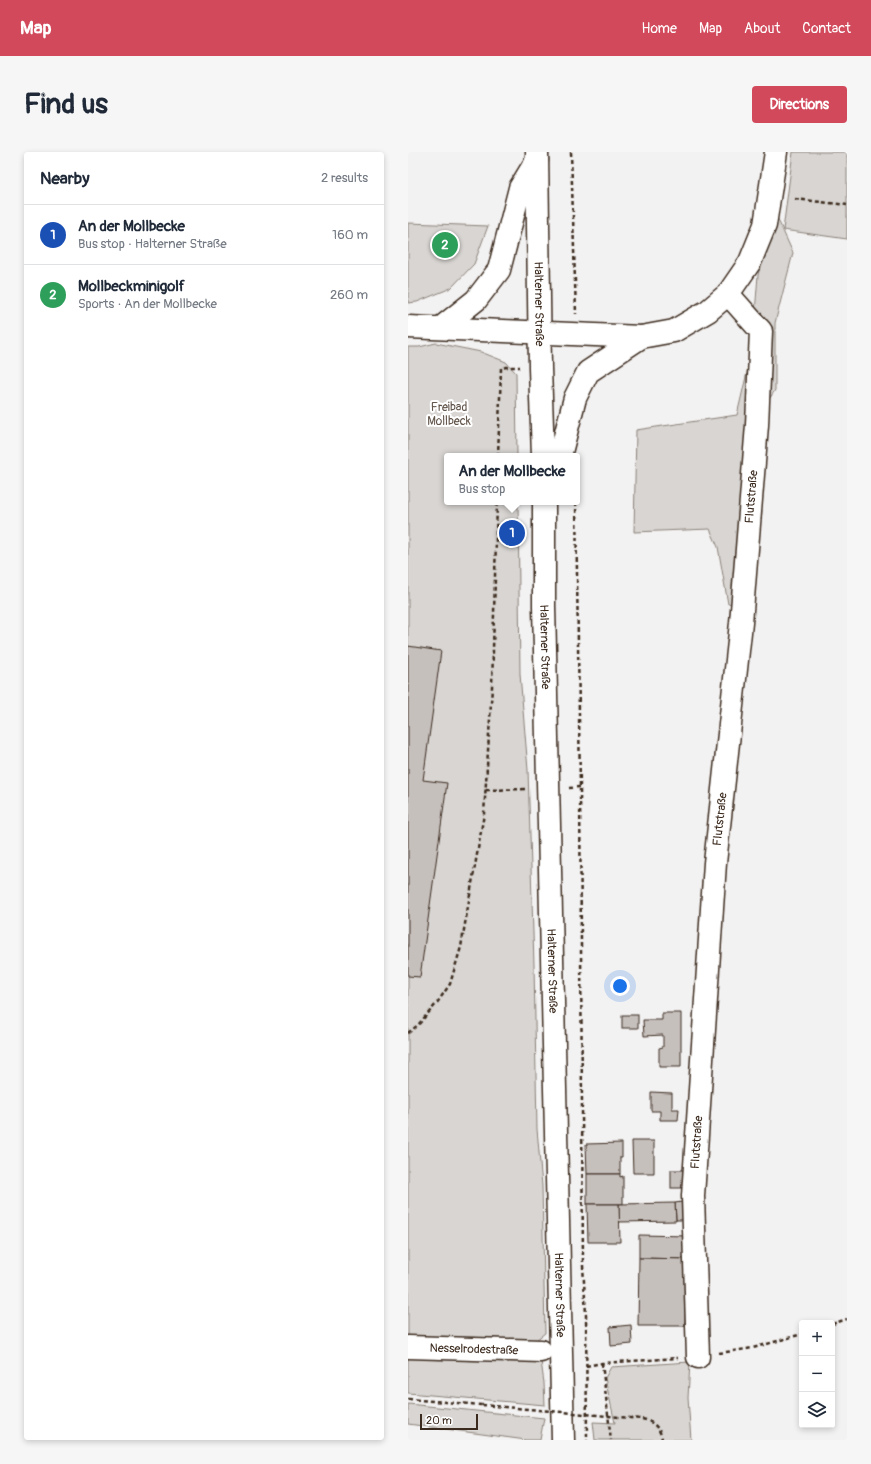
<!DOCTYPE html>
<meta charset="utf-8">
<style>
body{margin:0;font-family:Pangolin,sans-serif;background:#f6f6f7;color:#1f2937}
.controls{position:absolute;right:12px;bottom:12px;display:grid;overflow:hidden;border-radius:4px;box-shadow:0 2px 6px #0003}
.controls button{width:36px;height:36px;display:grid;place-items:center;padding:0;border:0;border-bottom:1px solid #e0e1e3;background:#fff;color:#1f2937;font:20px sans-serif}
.scale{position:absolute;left:12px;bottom:10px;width:58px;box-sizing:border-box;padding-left:4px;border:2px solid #3b2a1e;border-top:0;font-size:11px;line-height:14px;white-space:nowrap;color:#3b2a1e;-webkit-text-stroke:3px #fff;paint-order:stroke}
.you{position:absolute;left:212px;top:834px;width:14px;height:14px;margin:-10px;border:3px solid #fff;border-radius:50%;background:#1a73e8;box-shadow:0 0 0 6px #1a73e833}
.badge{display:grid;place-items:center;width:26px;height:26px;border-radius:50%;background:#d1495b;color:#fff;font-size:13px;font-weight:700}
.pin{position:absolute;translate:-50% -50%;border:2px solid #fff;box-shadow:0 1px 4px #0006}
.popup{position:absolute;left:36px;top:301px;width:136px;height:52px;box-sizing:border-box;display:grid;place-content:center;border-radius:4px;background:#fff;filter:drop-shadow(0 1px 3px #0005);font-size:13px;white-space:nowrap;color:#747a83}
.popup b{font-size:15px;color:#1f2937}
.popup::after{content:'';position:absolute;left:50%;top:100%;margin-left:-8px;border:8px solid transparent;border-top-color:#fff}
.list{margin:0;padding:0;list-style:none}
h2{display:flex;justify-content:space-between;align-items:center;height:52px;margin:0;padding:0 16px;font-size:17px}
h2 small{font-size:13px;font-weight:400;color:#747a83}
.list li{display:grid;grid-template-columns:26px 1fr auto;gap:12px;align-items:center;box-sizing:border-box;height:60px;padding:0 16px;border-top:1px solid #e0e1e3}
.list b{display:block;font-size:15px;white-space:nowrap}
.list p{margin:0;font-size:13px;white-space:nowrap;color:#747a83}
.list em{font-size:13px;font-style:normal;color:#747a83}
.icon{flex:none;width:22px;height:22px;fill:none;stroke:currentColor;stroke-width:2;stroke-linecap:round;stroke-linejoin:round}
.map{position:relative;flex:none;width:439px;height:1288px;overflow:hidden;border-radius:4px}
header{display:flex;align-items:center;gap:24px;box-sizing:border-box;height:56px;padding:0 20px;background:#d1495b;color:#fff}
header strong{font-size:19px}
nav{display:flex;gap:22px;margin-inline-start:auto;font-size:14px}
.intro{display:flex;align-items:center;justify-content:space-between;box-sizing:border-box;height:96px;padding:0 24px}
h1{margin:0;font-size:28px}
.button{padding:10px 18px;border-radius:4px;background:#d1495b;color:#fff;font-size:14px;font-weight:700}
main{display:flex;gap:24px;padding:0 24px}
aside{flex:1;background:#fff;border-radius:4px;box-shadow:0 2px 6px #0003}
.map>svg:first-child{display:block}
</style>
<header>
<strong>Map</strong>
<nav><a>Home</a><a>Map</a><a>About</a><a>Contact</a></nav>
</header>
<div class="intro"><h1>Find us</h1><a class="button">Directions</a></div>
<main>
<aside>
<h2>Nearby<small>2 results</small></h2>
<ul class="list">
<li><span class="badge" style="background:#1a4fb4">1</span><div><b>An der Mollbecke</b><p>Bus stop · Halterner Straße</p></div><em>160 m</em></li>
<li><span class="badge" style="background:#2e9e5b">2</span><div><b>Mollbeckminigolf</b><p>Sports · An der Mollbecke</p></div><em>260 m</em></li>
</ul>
</aside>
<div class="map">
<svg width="439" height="1288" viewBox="0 0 439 1288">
<rect width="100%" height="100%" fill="#f3f2f2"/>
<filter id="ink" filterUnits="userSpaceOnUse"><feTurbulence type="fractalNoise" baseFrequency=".025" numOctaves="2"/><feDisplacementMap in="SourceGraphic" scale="8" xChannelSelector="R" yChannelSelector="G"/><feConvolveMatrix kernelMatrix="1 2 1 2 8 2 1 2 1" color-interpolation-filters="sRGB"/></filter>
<g filter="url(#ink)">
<g fill="#d8d5d2" stroke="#8a8078">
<path d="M385,0h54v87l-64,-9z"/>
<path d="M366,59l19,42 -18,70v67l-23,37 -15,174 -9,3 -10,-57 -8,-18 -76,3 2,-102 101,-15 15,-64 6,-76z"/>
<path d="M0,71l80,3 -14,38 -23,24 -34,14 -9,1z"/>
<path d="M28,191l45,9 25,10 10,11 1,83h-70v46h71l2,172 8,96 6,195 3,164 5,57 3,147 -9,7 -128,-2v-991h11z"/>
<path d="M0,1202l133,7 3,22 1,22 -137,-12z"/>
<path d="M282,1210l-2,36 3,42h-96l-2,-18 22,1 -10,-45 6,-11z"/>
<path d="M0,1252l136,14 -4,22h-14l-118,-16z"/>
</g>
<g fill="#c6c0bd" stroke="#3b2a1e">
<path d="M0,494l33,5 -18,129 24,3 -27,194 -12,-1z"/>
<path d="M254,861h19v54h-22v-19l4,-1v-12l-19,1 -1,-16h19z"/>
<rect x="214" y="863" width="16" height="13"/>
<path d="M243,940l21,1v16h7l-1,11h-18v-9h-9z"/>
<path d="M224,989h22v32h-21z"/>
<path d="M214,991v14h-2v17h-33l-1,-30z"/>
<rect x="263" y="1018" width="17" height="18"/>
<path d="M179,1022h33v3l3,-1v28h-36z"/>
<path d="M280,1049v19h-12l-1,-17z"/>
<path d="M267,1051l1,18 -57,1v-18z"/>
<path d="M179,1052h32l1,38h-32z"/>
<path d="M231,1083l49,1 -1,23 -48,-1z"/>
<path d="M231,1106l48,1 -2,67h-47z"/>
<path d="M223,1173l1,19 -21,2 -1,-19z"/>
</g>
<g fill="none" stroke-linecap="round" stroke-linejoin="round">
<g stroke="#3b2a1e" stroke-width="25">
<g id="minor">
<path d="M0,175l233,10 33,-6 34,-20 20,-17 22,-32 15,-37 11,-73"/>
<path id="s1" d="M0,1195l133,4"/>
<path id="s2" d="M290,1205l-5,-161 22,-333 26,-240 16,-198 4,-94 -33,-37"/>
</g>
</g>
<g stroke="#3b2a1e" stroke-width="25">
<g id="secondary">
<path id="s3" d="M129,0l3,216 3,88"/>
<path d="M34,175l34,-27 23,-30 21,-82 17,-28"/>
<path d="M152,304l15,-58 13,-26 53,-35"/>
<path id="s4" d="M136,350v104l19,834"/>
</g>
</g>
<g stroke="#3b2a1e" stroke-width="2.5" stroke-dasharray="4 3" stroke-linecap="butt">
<path d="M163,0l5,162"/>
<path d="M387,47l52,6"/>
<path d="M90,304l3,-88 6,-1h13"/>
<path d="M168,350l4,285 3,479 3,48 1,126"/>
<path d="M161,636l11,-1"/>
<path d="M78,638l42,-1"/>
<path d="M0,881l10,-8 19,-22 13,-19 11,-37 23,-133 8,-127 5,-185"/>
<path d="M424,1172l15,-5"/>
<path d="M311,1201l34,-5 49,-14"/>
<path d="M194,1211l9,77"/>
<path d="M178,1214l16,-3 76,-5"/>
<path d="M0,1247l74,6"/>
<path d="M234,1267c11,2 19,10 20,21"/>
</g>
<use href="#minor" stroke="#fff" stroke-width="22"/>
<use href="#secondary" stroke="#fff" stroke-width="22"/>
<path stroke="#3b2a1e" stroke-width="2.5" stroke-dasharray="4 3" stroke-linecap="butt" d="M74,1253l160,14"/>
</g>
</g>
<g text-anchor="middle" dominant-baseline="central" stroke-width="4" stroke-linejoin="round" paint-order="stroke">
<g font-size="12" fill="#3b2a1e" stroke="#fff">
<text stroke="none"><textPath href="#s3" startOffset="152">Halterner Straße</textPath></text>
<text stroke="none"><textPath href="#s2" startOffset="863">Flutstraße</textPath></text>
<text stroke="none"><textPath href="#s4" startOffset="145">Halterner Straße</textPath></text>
<text stroke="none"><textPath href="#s2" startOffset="539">Flutstraße</textPath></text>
<text stroke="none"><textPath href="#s4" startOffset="469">Halterner Straße</textPath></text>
<text stroke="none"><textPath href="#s2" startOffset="215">Flutstraße</textPath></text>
<text stroke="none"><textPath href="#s4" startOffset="793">Halterner Straße</textPath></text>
<text stroke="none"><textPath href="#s1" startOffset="66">Nesselrodestraße</textPath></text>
</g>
<g font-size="12" fill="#62554b" stroke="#fff">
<text x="41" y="255">Freibad<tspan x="41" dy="14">Mollbeck</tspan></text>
</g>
</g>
</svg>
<div class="controls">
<button>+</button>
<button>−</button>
<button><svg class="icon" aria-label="layers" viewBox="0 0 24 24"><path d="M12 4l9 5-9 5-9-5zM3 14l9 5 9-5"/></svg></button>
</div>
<div class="scale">20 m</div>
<div class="you"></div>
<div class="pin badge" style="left:104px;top:381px;background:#1a4fb4">1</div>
<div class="popup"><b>An der Mollbecke</b>Bus stop</div>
<div class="pin badge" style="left:37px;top:93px;background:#2e9e5b">2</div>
</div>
</main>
